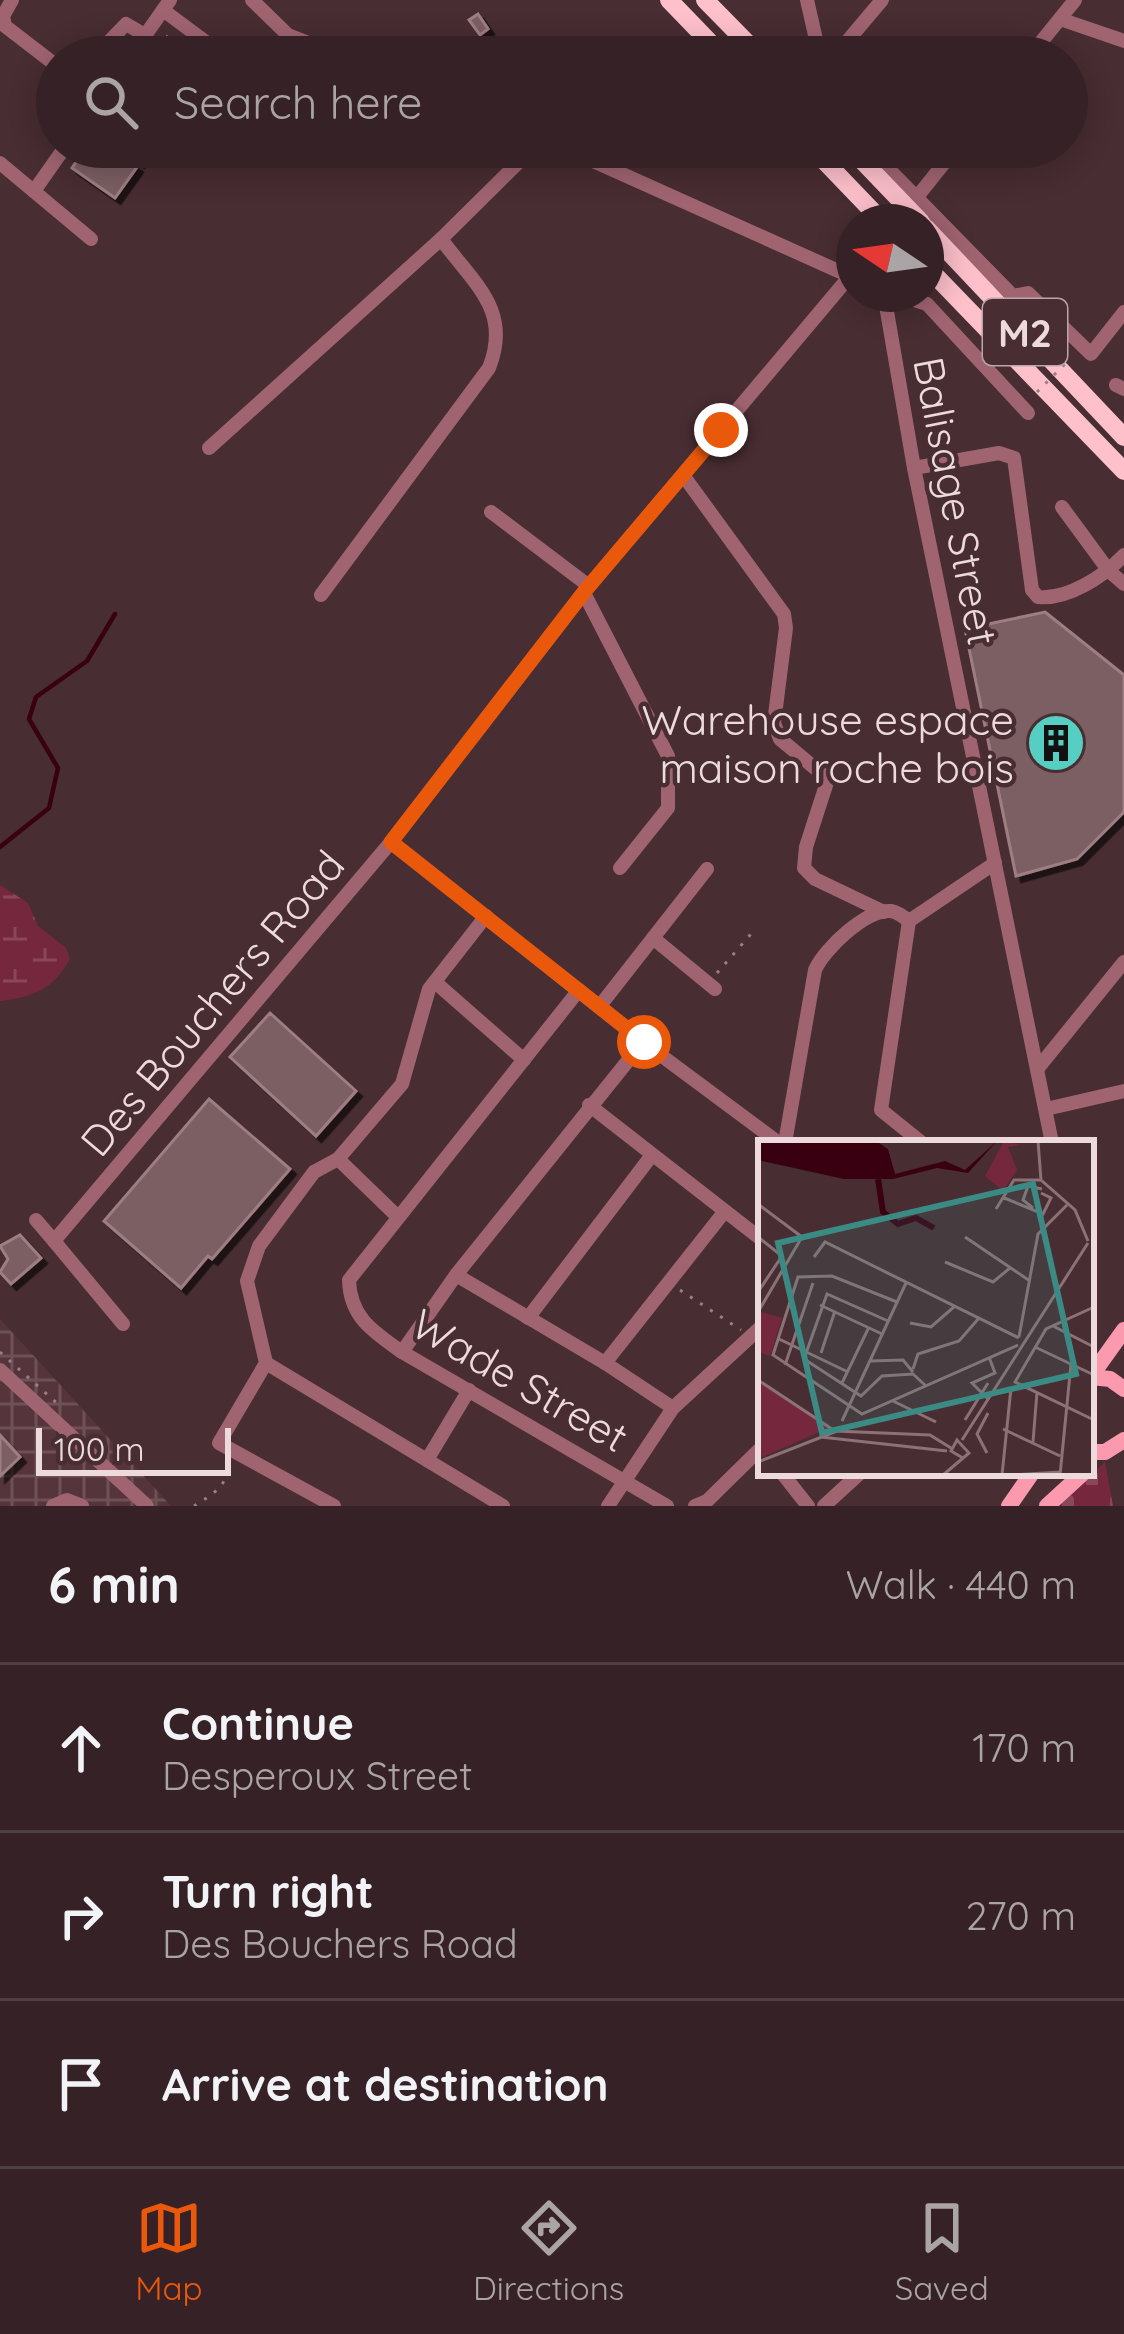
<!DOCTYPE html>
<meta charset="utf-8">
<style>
body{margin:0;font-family:Quicksand,sans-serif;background:#412f32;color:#f1f3f6}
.compass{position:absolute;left:836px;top:204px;width:108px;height:108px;border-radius:50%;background:#362226;box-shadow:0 6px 30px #0003;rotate:283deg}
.scale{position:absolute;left:36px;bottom:30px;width:195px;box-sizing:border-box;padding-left:12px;border:6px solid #ecdadd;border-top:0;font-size:33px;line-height:42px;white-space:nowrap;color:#ecdadd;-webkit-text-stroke:9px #482d32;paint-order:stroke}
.stop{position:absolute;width:36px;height:36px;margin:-27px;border:9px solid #ea580c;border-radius:50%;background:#fff}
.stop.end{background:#ea580c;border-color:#fff;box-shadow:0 3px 12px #0008}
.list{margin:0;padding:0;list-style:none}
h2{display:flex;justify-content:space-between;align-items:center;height:156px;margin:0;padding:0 48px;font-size:51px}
h2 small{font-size:39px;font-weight:400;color:#aaa4a7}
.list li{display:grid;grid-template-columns:78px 1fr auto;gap:36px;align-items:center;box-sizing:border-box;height:168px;padding:0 48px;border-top:3px solid #503f43}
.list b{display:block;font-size:45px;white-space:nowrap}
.list p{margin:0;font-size:39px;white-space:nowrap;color:#aaa4a7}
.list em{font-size:39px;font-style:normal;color:#aaa4a7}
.icon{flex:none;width:66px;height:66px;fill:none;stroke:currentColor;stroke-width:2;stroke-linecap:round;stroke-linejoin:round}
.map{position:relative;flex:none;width:1124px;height:1506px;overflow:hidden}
.search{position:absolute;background:#362226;box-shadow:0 6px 30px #0003;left:36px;right:36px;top:36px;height:132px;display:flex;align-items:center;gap:30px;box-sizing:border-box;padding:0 42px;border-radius:66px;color:#aaa4a7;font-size:45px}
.sheet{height:660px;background:#362226}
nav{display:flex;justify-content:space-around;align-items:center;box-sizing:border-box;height:168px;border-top:3px solid #503f43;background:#362226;font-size:33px;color:#aaa4a7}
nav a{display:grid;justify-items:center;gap:6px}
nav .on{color:#ea580c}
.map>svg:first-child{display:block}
</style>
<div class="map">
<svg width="1124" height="1506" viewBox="0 0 1124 1506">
<defs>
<pattern id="industrial-grid" width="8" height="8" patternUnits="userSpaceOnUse" patternTransform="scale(3)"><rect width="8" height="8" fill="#56343b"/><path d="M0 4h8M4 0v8" fill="none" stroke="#6e5157"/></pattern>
<pattern id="wetland-marsh" width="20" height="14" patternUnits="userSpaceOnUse" patternTransform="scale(3)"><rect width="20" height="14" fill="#75283d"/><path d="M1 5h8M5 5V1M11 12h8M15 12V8" fill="none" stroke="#894759"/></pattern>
<pattern id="cemetery-stones" width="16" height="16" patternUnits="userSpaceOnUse" patternTransform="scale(3)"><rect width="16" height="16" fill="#75283d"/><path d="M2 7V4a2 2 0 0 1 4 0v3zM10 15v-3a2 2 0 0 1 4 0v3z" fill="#894759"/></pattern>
<filter id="shadow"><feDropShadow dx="5.5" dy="5.5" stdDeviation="0" flood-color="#0009"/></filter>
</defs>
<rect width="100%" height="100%" fill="#482d32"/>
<path fill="url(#industrial-grid)" d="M0,1319l171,187h-171z"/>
<path fill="url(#wetland-marsh)" d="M0,885l28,18 10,23 28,22 4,11c-17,30 -36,38 -70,42z"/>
<path fill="url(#cemetery-stones)" d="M1105,1462l8,44h-55z"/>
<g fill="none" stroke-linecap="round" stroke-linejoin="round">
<path stroke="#390012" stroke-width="4.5" d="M0,847l49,-39 9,-40 -29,-49 7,-22 51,-36 28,-47"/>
</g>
<g fill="#7c5e63" stroke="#9e7e83" stroke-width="3" filter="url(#shadow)">
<path d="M478,14l10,15 -8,6 -11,-15z"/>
<path d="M167,37l13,9 -7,11h-18z"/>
<path d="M641,39l3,15 -14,3 -4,-15z"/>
<path d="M87,147h22l28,20 -22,31 -43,-30z"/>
<path d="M131,147h18l-10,15 -13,-8z"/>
<path d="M1045,612l79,63v137l-47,47 -61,17 -51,-247z"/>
<path d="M270,1013l86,78 -40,45 -86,-79z"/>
<path d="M209,1099l81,70 -78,90 -4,-3 -27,32 -77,-67z"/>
<path d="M20,1235l21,23 -30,26 -11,-12 8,-13 -8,-13z"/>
<path d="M0,1435l20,22 -20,19z"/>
</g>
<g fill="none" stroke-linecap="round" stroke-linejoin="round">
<g stroke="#978084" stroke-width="3" stroke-dasharray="3 9" stroke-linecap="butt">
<path d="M1057,341l14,15"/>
<path d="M717,973l34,-39"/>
<path d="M680,1290l61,40"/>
<path d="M0,1352l59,53"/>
<path d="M194,1506c17,-11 38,-21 31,-44"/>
</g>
<g stroke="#a06471" stroke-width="14">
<path d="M12,0l-9,16 2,10 52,40"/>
<path d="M252,0l36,35 56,22"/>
<path d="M807,0l13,57"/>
<path d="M163,10l63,47"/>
<path d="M1060,19l64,22"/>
<path d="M94,57l32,-33 19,11"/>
<path d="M130,57l40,-57"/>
<path d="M834,57l48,-57"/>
<path d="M1029,57l46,-57"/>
<path d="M562,147l292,131"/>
<path d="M867,147l146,149 15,-3 63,61 33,-42"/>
<path d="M0,163l91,76"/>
<path d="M34,191l31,-44"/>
<path d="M917,197l40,-50"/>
<path d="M884,294l30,174 138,675"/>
<path d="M896,294l31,10 101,109"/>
<path d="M1116,385l8,4"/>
<path d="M209,448l232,-209 93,-92"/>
<path d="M914,468l85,-15 15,5 18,132 6,7c30,3 66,-21 86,-42"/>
<path d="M683,475l101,139 2,14 -12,95 6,16 48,40 -22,68 -2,21 11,11 69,33"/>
<path d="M1062,507l47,64 15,13"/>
<path d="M491,512l98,74"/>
<path d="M584,593l84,163v52l-48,60"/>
<path d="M321,595l168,-227c23,-58 -15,-84 -48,-129"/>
<path d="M391,842l252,200 136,101"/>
<path d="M653,938l62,51"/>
<path d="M435,982l89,78"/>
<path d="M579,990l-230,290c1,38 25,52 53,72l265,154"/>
<path d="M599,1007l108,-138"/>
<path d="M1038,1068l86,-106"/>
<path d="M589,1105l172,134"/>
<path d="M1046,1109l78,-18"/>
<path d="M785,1143l30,-173c9,-21 51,-61 76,-59 6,1 13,6 18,10"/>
<path d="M922,1143l-41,-33 28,-189 86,-58"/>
<path d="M338,1159l60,58"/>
<path d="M36,1220l18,21"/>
<path d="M456,1275l149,88 68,45"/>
<path d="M528,1318l124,-163"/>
<path d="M123,1324l-69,-83 337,-399 198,-256 261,-310"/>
<path d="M402,1352l54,-77 187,-233"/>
<path d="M266,1363l237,143"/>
<path d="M605,1363l120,-152"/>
<path d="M0,1370l147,136"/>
<path d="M427,1460l42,-70"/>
<path d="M782,1473l26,33"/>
<path d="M53,1506l14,-6 15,6"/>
<path d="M334,1506l-115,-63 47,-80 -19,-82 12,-35 55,-74 24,-13 64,-75 27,-95 57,-73"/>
<path d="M608,1506l65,-98 88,-81"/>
<path d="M695,1506l12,-5 54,-53"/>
<path d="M824,1506l36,-33"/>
</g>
<g stroke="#fb99ae" stroke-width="16">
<path d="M1091,1376l33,-46"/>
<path d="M1091,1377l19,2 14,10"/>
<path d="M1091,1452h14l19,-12"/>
<path d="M1009,1506l23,-33"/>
<path d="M1047,1506l36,-33"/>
</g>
<g stroke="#fec1cc" stroke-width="18">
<path d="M669,0l55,57"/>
<path d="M705,0l56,57"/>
<path d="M811,147l72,75"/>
<path d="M849,147l72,75"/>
<path d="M926,228l198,209"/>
<path d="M926,266l198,205"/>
</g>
<path stroke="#978084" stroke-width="3" stroke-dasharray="3 9" stroke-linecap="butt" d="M1037,392l34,-34"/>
</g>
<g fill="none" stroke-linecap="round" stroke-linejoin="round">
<path stroke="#ea580c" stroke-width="15" d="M644,1042l-253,-200 193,-250 137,-162"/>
</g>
<defs>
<g id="building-disc" transform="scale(3)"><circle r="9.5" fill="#57cec2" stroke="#482d32"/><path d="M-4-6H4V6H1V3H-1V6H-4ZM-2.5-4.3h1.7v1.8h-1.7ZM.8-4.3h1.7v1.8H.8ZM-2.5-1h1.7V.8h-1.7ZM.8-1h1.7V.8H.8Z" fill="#111"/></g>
</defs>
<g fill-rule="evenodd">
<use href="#building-disc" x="1056" y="743"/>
</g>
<g text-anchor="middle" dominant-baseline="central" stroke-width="9" stroke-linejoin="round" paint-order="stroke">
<rect fill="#482d32" stroke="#bba6aa" stroke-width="3" x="983" y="299" width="84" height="66" rx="9"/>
<g font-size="39" font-weight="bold" fill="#ecdadd">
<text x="1025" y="332">M2</text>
</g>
<g font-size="42" fill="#ecdadd" stroke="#482d32">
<text transform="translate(956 501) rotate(79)">Balisage Street</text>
<text transform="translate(212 1003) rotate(-50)">Des Bouchers Road</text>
<text transform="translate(520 1380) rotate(30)">Wade Street</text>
</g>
<g font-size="42" fill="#ecdadd" stroke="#482d32" text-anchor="end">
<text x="1014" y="719">Warehouse espace<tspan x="1014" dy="48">maison roche bois</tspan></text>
</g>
</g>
<g transform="translate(758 1140)">
<rect width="336" height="336" fill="#482d32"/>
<path d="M246,1l18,4 -14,2 9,23 -14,21 -18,-15z" fill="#75283d"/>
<path d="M0,241l71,47 -71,31z" fill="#75283d"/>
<path d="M3,172l21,6 -12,38 -12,-4z" fill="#75283d"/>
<path d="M0,1h118l12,8 7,25 50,-13 20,9 32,-29 -29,32 -31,-5 -44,11h-49l-86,-19z" fill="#390012"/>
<path fill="none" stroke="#390012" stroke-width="6" d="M120,39l5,33 15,12 18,-6 18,10"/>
<path fill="none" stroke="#8a7276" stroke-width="3" d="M280,1l3,39 34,30 13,31M244,57l41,17 8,-16 -10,-5M0,64l44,33 -44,75M275,68l-10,-8 5,-14 14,3M238,69l18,-29h27M0,97l24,19 -24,36M207,97l65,44M56,117l11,-15 194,96M187,122l48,20 17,-14M139,162l-65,-26 -34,1 -25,78 89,59 156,-69M62,165l62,29M336,167l-48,22 -31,53 79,38M130,181l-61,-27 -23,65 57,37 21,-20 31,-2 13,12M152,183l21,4 24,-21M295,186l41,21M261,197l19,-103 29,-29M21,199l69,33M277,207l59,28M63,213l14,-42M112,221l33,-1 10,12M27,225l28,-82M155,229l5,-15 41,-13 20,-23M0,240l77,51 95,4 21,13M84,243l27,-56M230,259l-16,-16 23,-10 -6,-16M135,261l43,21M207,280l23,-37M84,281l64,-138M245,289l57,27M63,297l126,14M204,300l126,-197M275,302l4,-50M229,313l-10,-19 11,-21M0,322l79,-31M185,335l26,-22 -12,-13 -6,11 12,7M244,335l9,-87M255,335l47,-3M302,335l11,-111"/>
<path fill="#3b8a84" fill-opacity="0.15" stroke="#3b8a84" stroke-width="6" d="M275,44l43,190 -254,59 -44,-190z"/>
<rect width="336" height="336" fill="none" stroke="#ecdadd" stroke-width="6"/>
</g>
</svg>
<svg class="compass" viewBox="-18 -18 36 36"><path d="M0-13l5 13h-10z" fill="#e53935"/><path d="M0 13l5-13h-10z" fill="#aaa4a7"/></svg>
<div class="scale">100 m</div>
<div class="stop" style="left:644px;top:1042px"></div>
<div class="stop end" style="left:721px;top:430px"></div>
<div class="search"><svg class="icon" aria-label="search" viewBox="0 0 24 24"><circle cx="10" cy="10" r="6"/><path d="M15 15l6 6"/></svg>Search here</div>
</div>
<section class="sheet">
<h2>6 min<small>Walk · 440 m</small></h2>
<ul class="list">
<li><svg class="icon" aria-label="ahead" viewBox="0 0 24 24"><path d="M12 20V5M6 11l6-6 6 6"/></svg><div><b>Continue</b><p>Desperoux Street</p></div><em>170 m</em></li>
<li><svg class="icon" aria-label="right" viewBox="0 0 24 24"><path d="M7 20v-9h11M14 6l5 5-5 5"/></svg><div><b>Turn right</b><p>Des Bouchers Road</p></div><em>270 m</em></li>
<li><svg class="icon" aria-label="arrive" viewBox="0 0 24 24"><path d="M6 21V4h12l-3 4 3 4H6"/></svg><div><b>Arrive at destination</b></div></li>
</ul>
</section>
<nav>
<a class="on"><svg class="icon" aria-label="map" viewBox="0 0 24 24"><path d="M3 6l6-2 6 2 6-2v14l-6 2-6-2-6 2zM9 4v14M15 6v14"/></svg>Map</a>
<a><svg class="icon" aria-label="directions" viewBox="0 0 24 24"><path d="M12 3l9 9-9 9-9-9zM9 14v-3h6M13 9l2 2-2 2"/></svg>Directions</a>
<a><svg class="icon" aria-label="saved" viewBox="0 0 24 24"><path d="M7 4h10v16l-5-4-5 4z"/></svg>Saved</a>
</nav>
